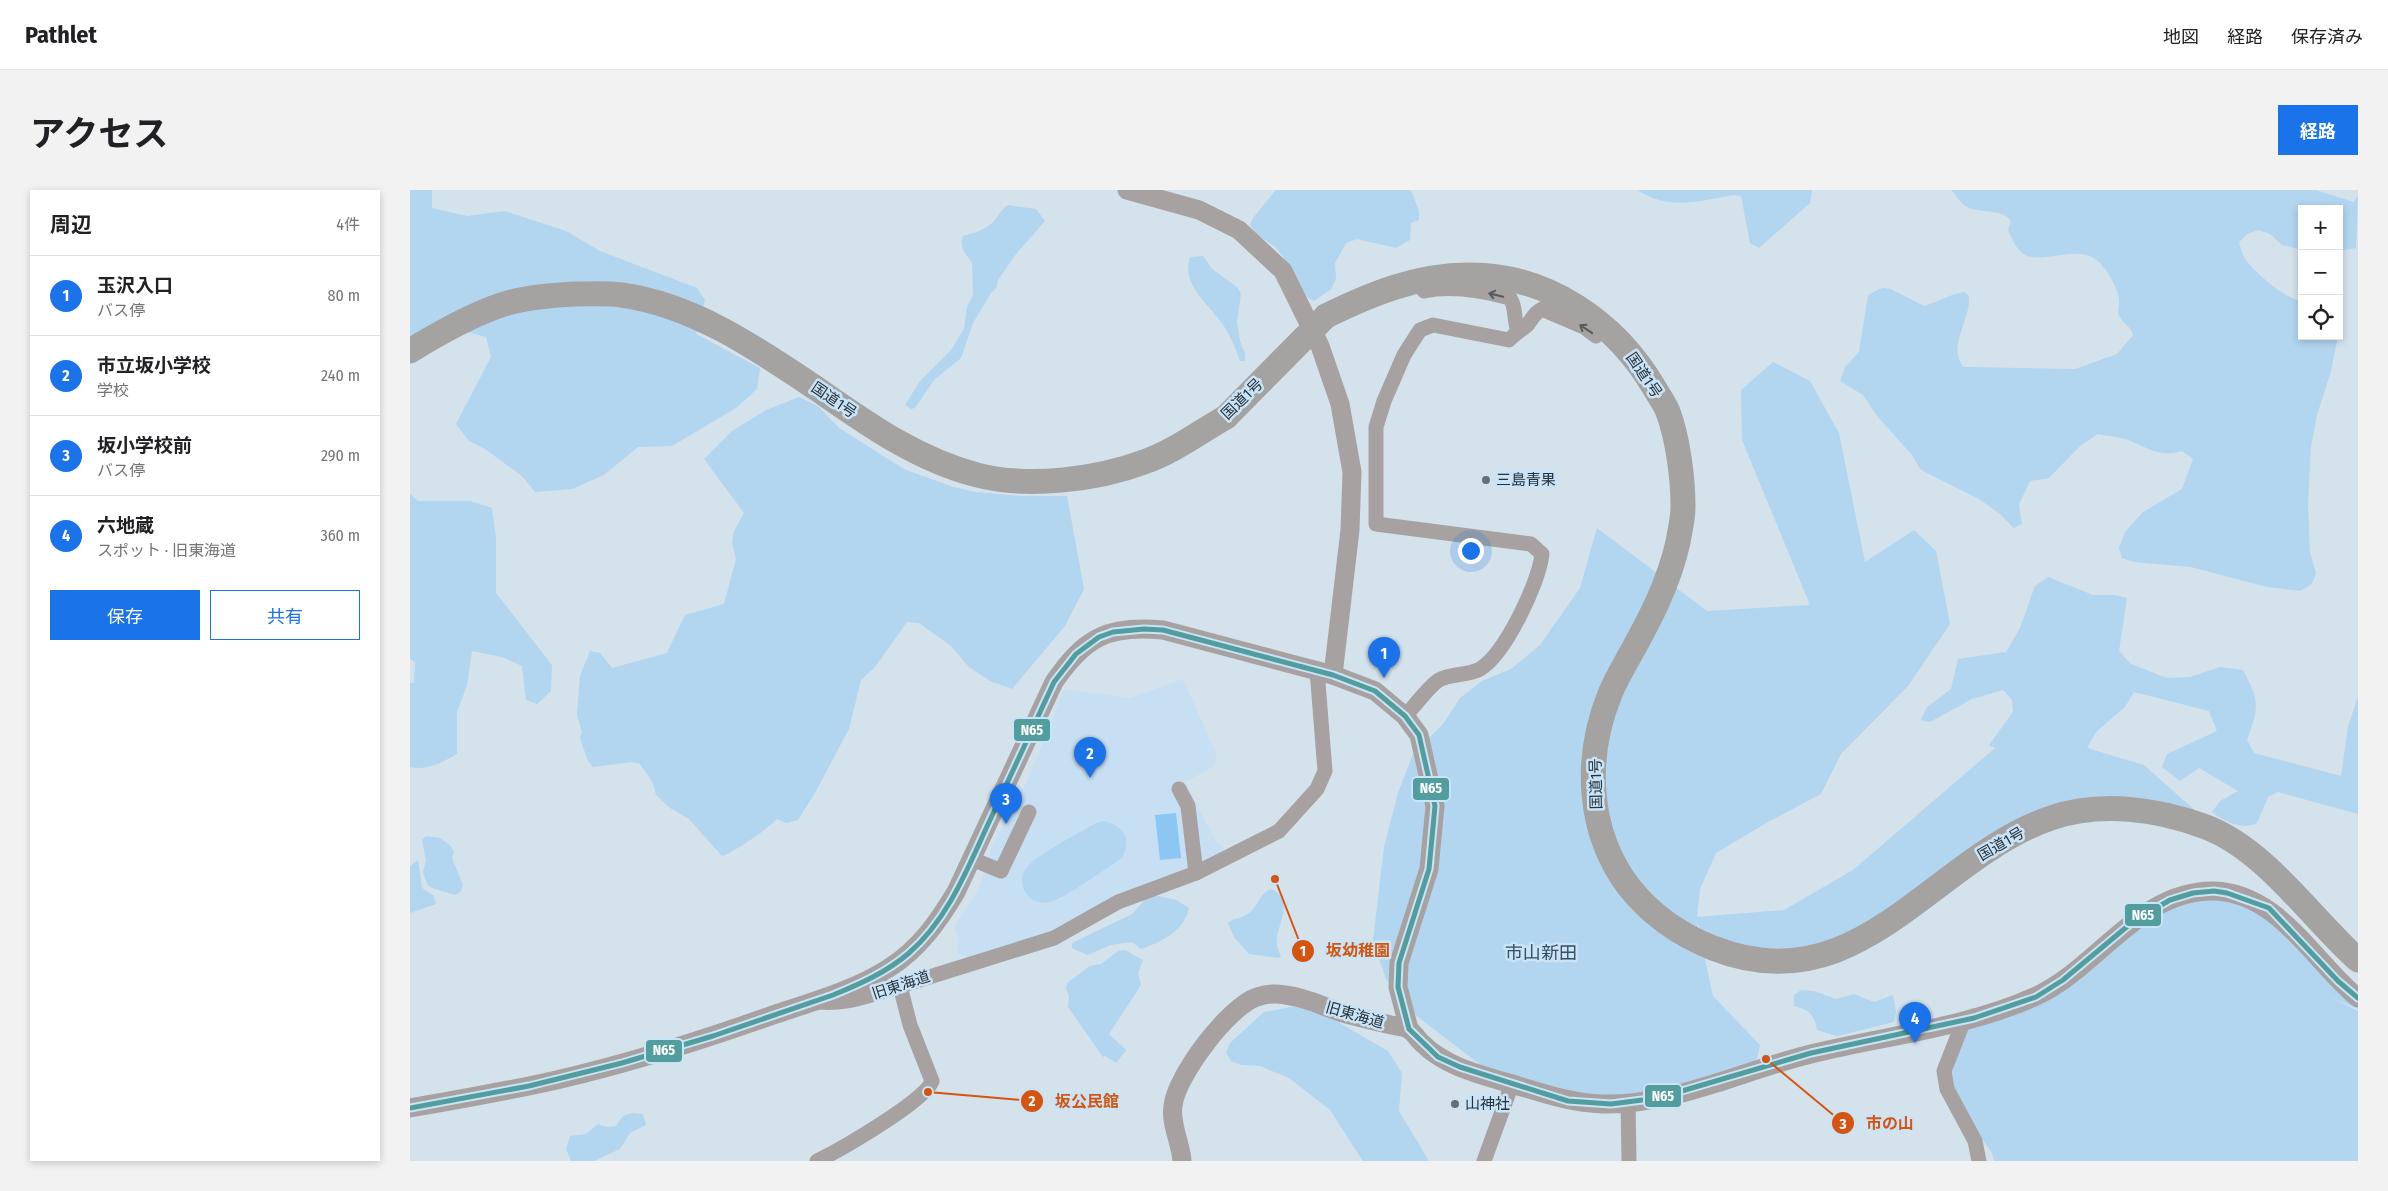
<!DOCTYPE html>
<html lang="ja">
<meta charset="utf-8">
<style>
body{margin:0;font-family:"Fira Sans Condensed","Noto Sans JP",sans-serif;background:#f2f2f2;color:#202124}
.controls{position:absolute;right:15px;top:15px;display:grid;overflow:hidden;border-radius:0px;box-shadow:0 2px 8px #0003}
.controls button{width:45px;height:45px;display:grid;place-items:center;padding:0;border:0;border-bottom:1px solid #e0e0e0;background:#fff;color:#202124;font:25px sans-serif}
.you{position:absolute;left:1060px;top:360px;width:18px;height:18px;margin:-12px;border:4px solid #fff;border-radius:50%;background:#1a73e8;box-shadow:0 0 0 8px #1a73e833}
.badge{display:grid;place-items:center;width:32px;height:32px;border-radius:50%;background:#1a73e8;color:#fff;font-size:16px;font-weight:700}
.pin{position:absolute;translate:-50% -41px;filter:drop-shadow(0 1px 2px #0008)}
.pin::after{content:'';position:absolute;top:26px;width:18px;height:15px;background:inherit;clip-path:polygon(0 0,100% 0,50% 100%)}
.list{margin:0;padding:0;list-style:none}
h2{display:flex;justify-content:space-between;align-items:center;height:65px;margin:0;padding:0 20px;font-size:21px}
h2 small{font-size:16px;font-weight:400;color:#757577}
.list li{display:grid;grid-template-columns:32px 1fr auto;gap:15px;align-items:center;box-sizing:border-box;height:80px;padding:0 20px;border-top:1px solid #e0e0e0}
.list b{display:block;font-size:19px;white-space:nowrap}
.list p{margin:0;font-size:16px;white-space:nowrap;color:#757577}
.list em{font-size:16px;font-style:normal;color:#757577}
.actions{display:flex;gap:10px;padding:15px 20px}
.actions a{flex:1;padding:11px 0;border:1px solid #1a73e8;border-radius:0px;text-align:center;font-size:18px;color:#1a73e8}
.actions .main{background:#1a73e8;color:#fff}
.icon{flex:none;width:28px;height:28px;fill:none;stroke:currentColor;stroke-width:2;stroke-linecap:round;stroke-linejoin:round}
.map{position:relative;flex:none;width:1948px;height:971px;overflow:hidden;border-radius:0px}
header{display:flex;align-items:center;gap:30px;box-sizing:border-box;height:70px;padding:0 25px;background:#fff;border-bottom:1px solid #e0e0e0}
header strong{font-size:24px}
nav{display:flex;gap:28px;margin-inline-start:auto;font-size:18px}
.intro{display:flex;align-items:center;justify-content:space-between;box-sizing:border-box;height:120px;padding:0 30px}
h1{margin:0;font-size:35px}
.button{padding:12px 22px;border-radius:0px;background:#1a73e8;color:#fff;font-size:18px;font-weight:700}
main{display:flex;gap:30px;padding:0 30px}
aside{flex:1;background:#fff;border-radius:0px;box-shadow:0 2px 8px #0003}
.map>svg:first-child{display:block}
</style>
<header>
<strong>Pathlet</strong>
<nav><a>地図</a><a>経路</a><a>保存済み</a></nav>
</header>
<div class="intro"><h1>アクセス</h1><a class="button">経路</a></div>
<main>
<aside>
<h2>周辺<small>4件</small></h2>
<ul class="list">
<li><span class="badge">1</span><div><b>玉沢入口</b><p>バス停</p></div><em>80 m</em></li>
<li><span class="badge">2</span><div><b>市立坂小学校</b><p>学校</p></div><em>240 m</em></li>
<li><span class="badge">3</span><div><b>坂小学校前</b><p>バス停</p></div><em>290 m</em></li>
<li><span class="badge">4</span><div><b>六地蔵</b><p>スポット · 旧東海道</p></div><em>360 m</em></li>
</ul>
<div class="actions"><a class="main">保存</a><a>共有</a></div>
</aside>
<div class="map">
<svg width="1948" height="971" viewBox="0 0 1948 971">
<rect width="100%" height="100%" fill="#d4e2ec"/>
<path fill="#c7dff2" d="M773,489l34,77 -4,11 -28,15 29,56 13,15 -138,64 -112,42 -20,-5 1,-16 -3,-8 1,-6 22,-33 14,-45 38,-71 34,-86 66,9z"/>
<g fill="#b2d5f0">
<path d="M0,0h22v18l35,8 38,-5 61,20 34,20 97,37 8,12 -9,34 64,34 -3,21 -21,19 -64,38 -34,1 -34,28 -32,14 -37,3 -13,-16 -37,-27 -16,-8 -13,-17 35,-67 -5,-20 -23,-6 -53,17z"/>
<path d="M866,0h135l8,21v9l-8,3 -1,17 -14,8 -39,-9 -11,4 -11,20 1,16 -5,10 -17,12c-21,-9 -22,-38 -38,-53 -10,-9 -18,-10 -26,-23l3,-7z"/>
<path d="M1227,0h175l-2,13 -51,45 -9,-5 -9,-47 -7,-1c-35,6 -64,16 -97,-5z"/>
<path d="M1541,0h365l38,12 4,-6 -2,52 -17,3v-42h-37v41l-20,-5 -12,-11 -12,-4 -11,4 -8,8c1,5 3,10 5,15 9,15 41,41 58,45v34h36l-7,35 -14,44 -6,31 -3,59 2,47 6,21 -4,11 -12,7 -33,-4 -76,-20 -57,-5 -12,-4 -3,-10 6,-16 18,-20 39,-23 11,-30 -11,-8c-26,8 -37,-7 -61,-13 -7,-2 -16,-2 -23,-4l-18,12 -31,32 -19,3 -11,23 3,20 -8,4 -14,-14 -21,-15 -58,-29 -9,-15 -35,-39 -14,-21 -23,-14 5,-14 14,-15 9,-57 14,-7 9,1 33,17c14,-4 26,-12 40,-14l5,4c2,25 -23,51 -5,71l111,2 42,-15 16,-19c-2,-9 -9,-10 -13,-18 -4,-7 0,-11 -1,-18 -1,-11 -12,-29 -20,-37 -21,-20 -58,5 -77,-9 -7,-6 -10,-15 -14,-23l3,-9c-8,-13 -30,-7 -44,-14 -6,-3 -11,-12 -16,-17z"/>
<path d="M598,15l28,4 9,12 -29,33 -18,26 -1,7 -6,6 -18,30 -12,35 -27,22 -19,28 -4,1 -6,-4 15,-24 31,-31 13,-21 3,-22 6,-12 -1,-33c-7,-8 -13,-16 -9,-26 10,-2 26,-8 32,-16 5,-7 6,-10 13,-15z"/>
<path d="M793,66l9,13 25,18 4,7 -4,28 3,19 5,13v7h-5c-4,-12 -11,-29 -19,-39 -13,-19 -40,-37 -31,-65z"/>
<path d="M1363,172l37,19 29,52 26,129 49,-32 22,21 14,73 -42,62 -67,68 -20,40 -53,28 -52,31 -16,36 -3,28 87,-7 69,-40 142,-122 -6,-3 24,-33 -1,-12 -9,-10 -31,9 -42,23 -9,-2 5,-12 25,-19 7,-30 48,-7 14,-24 15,-42 13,-9 45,18h22l12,3 -8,53 12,13 36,14 23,-1 30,-10 23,3c17,32 16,36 4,70l7,13 87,23 7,-49 10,-31v118l-80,-22 -10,5 -11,26c-16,7 -32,-1 -45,-11l8,-11 18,-10 -39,-23 -19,13 -18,-14 5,-13 50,-23 -8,-20 -75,-19 -9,15 -29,25 -9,16 57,17 55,49 -113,-9 -230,137 -78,18 -73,-15 -9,-27 17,78 47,49 -7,32 -30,15 -124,7 -96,-17 -93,-71 -24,-32 -13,-39 11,-93 14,-54 15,-39 30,-30 17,-26 22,-17 29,-12 29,-24 40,-57 17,-60 110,83 103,-6 -68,-165 -1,-50z"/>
<path d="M389,207l19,9 21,22 65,41 49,18 22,5 45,4h47l17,93 -19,37 -53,63 -22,-8 -21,-14 -18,-21 -32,-23 -12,-1 -32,45 -14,13 -12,49 -33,62 -18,29 -12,3 -9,-4c-12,12 -40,31 -55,37l-33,-37 -19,-11 -14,-13 -3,-12 -13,-19 -8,-2 -39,5 -5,-6 -8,-23 2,-6 -5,-17 3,-39 10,-25 10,2 12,15 55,-15 18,-38 39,-11 12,-45 -4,-17 2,-11 10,-18 -40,-54 28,-28 34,-21z"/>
<path d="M0,304l8,7h52l22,7 4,30v55l56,72 -1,26 -14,13 -11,-4 -4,-34 -20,-9 -30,-6 -5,34 -10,27v42c-14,8 -30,17 -47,13v-84h4l1,-21 -5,-3z"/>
<path d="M694,631c20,5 28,18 18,37 -14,9 -58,41 -72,44 -21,5 -37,-19 -22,-36 11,-12 51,-33 68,-43z"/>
<path d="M16,646l14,2 11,8 3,6 -2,6 11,27 -3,7 -5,3 -23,-7 -5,-4 -4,-12 3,-11 -4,-21z"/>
<path d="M8,670l4,28 11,7 3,9 -26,9v-47z"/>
<path d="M861,699c31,15 -6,45 10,66l-2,3 -30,-4 -15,-17 -6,-14c7,-6 11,-4 18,-8 12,-6 13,-22 25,-26z"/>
<path d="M740,704l26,6 13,8c-5,23 -27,34 -48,41l-9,-7 -21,3 -24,10 -15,-7v-5l60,-29z"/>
<path d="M1817,709l56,27 75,72v11l-28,-12 28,14v150h-364l-2,-8 -45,-64 11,-38 16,-33 77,-30 53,-42 79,-45z"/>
<path d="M715,760l18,10 -5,13 3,12 -32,49 17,16 -10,13 -11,-7 -2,1 -35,-50 1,-10 -3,-9 1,-5 23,-17 11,-2 17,-13z"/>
<path d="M1391,800l13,1 22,8 18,-5 20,8 19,-7 3,17 -2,10 -57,14 -20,-6c-3,-16 -8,-20 -23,-24v-11z"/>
<path d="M886,816l35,12 57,33 14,22 -3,38 30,50h-66l-33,-51 -41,-32 -29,-12 -19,-1 -10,-4 -5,-8 4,-10 34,-31z"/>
<path d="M222,923l11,1 3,11 -16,8 -10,16 -26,12h-23l-5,-12 4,-13 16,-2 12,-10 8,3 10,-1 7,-10z"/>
</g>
<path fill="#8bc7f2" d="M766,623l5,45 -21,2 -5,-45z"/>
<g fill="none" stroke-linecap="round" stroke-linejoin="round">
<g stroke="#a7a2a1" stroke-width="15">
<path d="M1014,101c27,-6 60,0 86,7 7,11 3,21 8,32"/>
<path d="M995,526c9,-9 24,-30 34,-36 12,-7 29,-4 41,-11 25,-15 59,-86 62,-115l-11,-10 -155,-20v-97l8,-26 20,-46 16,-25 13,-5 76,15c5,-6 17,-13 19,-16 6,-7 5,-10 14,-15l42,18 12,9"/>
<path d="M769,599l9,17 8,67"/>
<path d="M562,669l29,12 28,-59"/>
<path d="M409,812c21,2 39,-3 59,-9l176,-55 64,-36 78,-29 83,-42 38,-42 8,-18 -8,-101"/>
<path d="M1554,830l-20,51 3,18 28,52 4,20"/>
<path d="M1218,912l1,59"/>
<path d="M407,971c21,-10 110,-61 115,-80l-22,-56 -10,-39"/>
<path d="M1074,971l28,-77"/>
</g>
<g stroke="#a7a2a1" stroke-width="19">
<path d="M717,0l72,20 40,20 44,41 37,75 20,58 12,68 -2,58 -17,145"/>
<path d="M0,918c40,-7 80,-14 119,-22 83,-17 165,-43 244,-71 39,-13 82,-25 116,-47 30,-19 49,-46 67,-76l98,-210c31,-45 54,-57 109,-52l170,45 42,16 30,25 14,19 16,71 -6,63 -30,94 -1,24 11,42"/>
<path d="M772,971c-1,-18 -12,-37 -9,-55 3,-30 56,-100 84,-109 9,-3 19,-4 28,-2 21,2 41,13 61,19 14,4 28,7 41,10 6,2 16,2 21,5 6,3 10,11 15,15 10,10 22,17 36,23 17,7 35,12 53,17 31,9 58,19 90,20 71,2 144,-35 213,-51 70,-17 153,-26 219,-56 64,-28 104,-107 180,-106 65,2 99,70 144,107"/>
</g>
<g stroke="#a4a3a2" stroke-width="25">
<path d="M916,126c45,-22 91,-41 142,-41 79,-1 148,47 187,114 4,7 10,15 13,23 10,27 15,66 15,95 0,12 -3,23 -5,35 -9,41 -28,77 -48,113 -7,13 -15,26 -20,39 -26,63 -23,138 19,193 23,29 51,48 84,61 146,58 218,-89 338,-130 50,-17 107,-9 155,9 60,23 105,91 152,133"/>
<path d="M0,161c29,-18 59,-35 91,-46 24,-8 51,-10 75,-11 15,0 30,-1 45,1 74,10 138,55 199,96 49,34 98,69 157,84 50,13 119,5 167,-13 29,-10 56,-30 82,-45"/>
</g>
<path stroke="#a4a3a2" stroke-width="25" d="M816,227l100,-101"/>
<g stroke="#c9e3f7" stroke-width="9">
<path id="bus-1" d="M0,918l119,-22 93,-23 91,-27 120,-41c27,-11 54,-23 76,-42 40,-35 59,-86 81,-133 21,-46 43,-92 64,-138l22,-28 23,-17 14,-5 31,-3 19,1 170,45 42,16 30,25 14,19 16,71 -6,63 -30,94 -1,24 11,42 29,28 22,10 108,34 43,3 47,-6 153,-45 163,-35 62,-21 27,-17 72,-60 35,-20 23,-7 21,-2 13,2 42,15 69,73 20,17"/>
</g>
<use href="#bus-1" stroke="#529d9d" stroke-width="5"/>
</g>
<defs><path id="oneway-shaft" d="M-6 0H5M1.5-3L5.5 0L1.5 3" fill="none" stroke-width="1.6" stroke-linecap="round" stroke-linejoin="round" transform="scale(1.25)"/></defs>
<g stroke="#54595d">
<use href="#oneway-shaft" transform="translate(1086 105) rotate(-166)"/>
<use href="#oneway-shaft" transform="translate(1176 139) rotate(-146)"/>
</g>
<g fill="#646f78" stroke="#c9e3f7" stroke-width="2">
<circle cx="1076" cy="290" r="5"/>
<circle cx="1045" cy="914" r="5"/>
</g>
<g text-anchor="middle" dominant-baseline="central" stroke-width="5" stroke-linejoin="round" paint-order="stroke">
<g font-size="15" fill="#273139" stroke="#c9e3f7">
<text transform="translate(1234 185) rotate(56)">国道1号</text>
<text transform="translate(832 209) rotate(-44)">国道1号</text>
<text transform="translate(424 210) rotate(34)">国道1号</text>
<text transform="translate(1186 594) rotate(-91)">国道1号</text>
<text transform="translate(1591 654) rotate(-30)">国道1号</text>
<text transform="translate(491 795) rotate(-18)">旧東海道</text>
<text transform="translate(945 825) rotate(16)">旧東海道</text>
</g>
<g font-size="15" fill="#273139" stroke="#c9e3f7" text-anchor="start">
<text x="1086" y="290">三島青果</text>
<text x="1055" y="914">山神社</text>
</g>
<g font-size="18" fill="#384e5f" stroke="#c9e3f7">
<text x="1131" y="763">市山新田</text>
</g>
</g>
<path fill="none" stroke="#d55510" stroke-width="2" d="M865 689L893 761M518 902L622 911M1356 869L1433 933"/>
<g fill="#d55510" stroke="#c9e3f7" stroke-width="2">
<circle cx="865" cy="689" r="5"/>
<circle cx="518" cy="902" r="5"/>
<circle cx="1356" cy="869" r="5"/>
<circle cx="893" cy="761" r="12"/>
<circle cx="622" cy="911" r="12"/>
<circle cx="1433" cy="933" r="12"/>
</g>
<g font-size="15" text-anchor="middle" font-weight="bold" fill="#fff">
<text x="893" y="766">1</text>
<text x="622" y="916">2</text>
<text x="1433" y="939">3</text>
</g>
<g font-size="16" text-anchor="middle" font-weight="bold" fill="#d55510" stroke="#c9e3f7" stroke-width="5" stroke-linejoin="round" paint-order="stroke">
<text x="948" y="766">坂幼稚園</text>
<text x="677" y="917">坂公民館</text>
<text x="1480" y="939">市の山</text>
</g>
<g stroke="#c9e3f7" stroke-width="2">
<rect x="603" y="528" width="38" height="24" rx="5" fill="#529d9d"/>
<rect x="1002" y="587" width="38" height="24" rx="5" fill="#529d9d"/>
<rect x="1714" y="713" width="38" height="24" rx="5" fill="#529d9d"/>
<rect x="235" y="849" width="38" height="24" rx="5" fill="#529d9d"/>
<rect x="1234" y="894" width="38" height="24" rx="5" fill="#529d9d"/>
</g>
<g font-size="14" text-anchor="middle" font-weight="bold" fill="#fff">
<text x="622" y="545">N65</text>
<text x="1021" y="603">N65</text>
<text x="1733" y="730">N65</text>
<text x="254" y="865">N65</text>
<text x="1253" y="911">N65</text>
</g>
</svg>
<div class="controls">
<button>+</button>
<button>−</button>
<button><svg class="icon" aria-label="locate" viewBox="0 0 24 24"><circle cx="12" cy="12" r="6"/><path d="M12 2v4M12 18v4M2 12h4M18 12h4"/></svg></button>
</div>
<div class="you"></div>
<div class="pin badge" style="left:974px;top:488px">1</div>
<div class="pin badge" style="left:680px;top:588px">2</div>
<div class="pin badge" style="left:596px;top:634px">3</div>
<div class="pin badge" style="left:1505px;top:853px">4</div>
</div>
</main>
